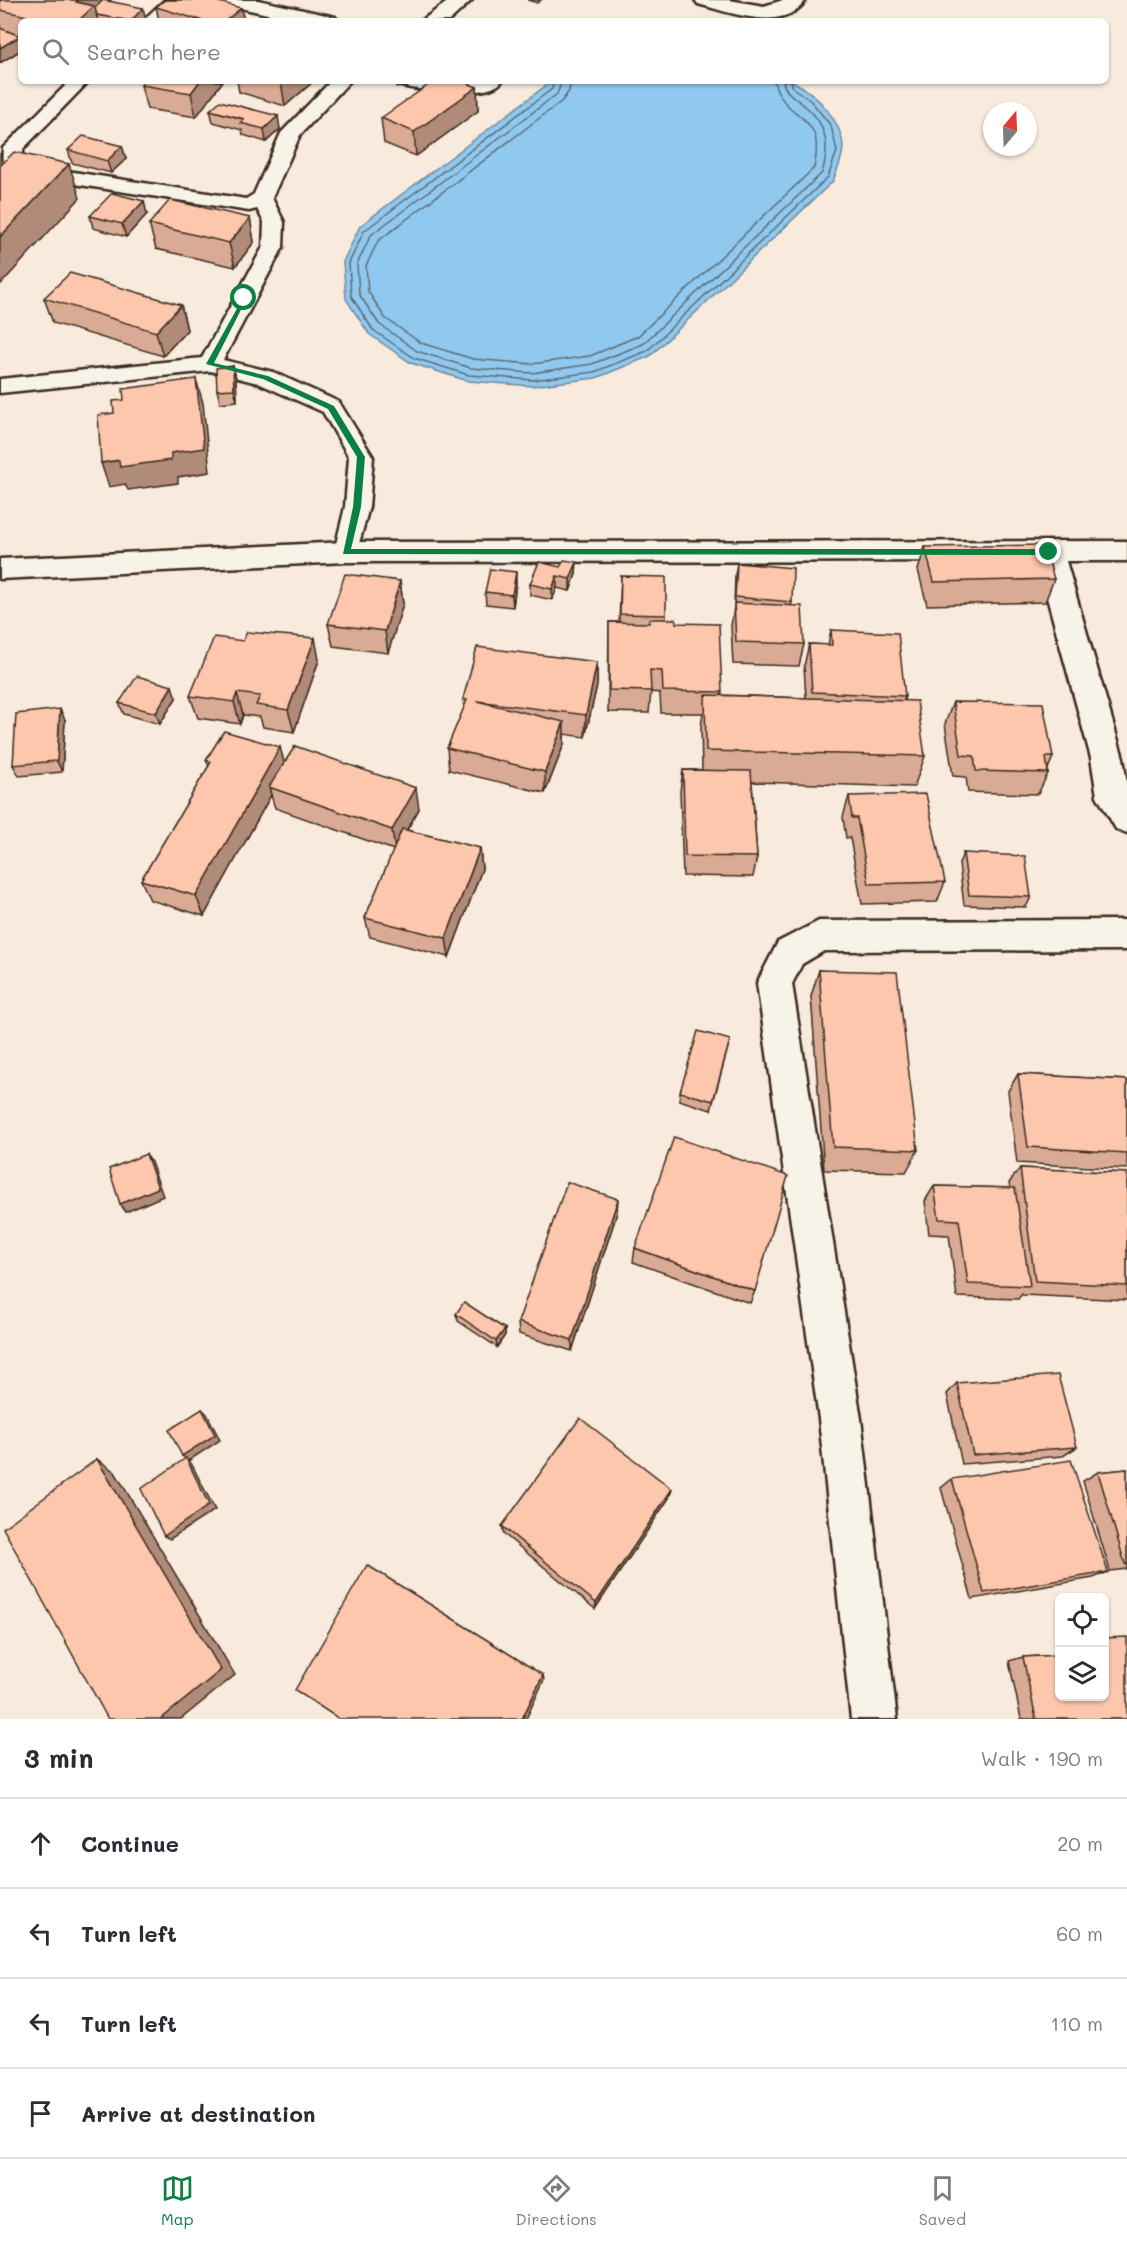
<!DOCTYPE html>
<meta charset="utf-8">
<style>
body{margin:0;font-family:Mali,sans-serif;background:#f7f7f7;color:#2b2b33}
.controls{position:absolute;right:18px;bottom:18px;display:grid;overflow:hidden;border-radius:9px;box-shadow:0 2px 4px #0004}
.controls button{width:54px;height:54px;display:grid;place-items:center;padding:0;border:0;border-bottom:2px solid #e1e1e2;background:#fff;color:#2b2b33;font:30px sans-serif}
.compass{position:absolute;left:983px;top:102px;width:54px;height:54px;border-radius:50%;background:#fff;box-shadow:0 2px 4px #0004;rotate:19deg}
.stop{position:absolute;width:18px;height:18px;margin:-14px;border:4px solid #0b8043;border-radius:50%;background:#fff}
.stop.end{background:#0b8043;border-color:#fff;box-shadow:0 2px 6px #0008}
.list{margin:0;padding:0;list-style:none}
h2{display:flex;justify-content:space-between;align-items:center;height:78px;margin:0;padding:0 24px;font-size:26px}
h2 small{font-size:20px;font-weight:400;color:#7c7c81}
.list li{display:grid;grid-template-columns:39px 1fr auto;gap:18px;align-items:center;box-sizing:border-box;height:90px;padding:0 24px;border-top:2px solid #e1e1e2}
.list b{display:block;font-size:22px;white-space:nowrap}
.list em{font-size:20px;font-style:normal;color:#7c7c81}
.icon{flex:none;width:33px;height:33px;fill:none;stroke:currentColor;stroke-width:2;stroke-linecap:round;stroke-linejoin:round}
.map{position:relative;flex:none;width:1127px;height:1719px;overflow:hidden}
.search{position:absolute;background:#fff;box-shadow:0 2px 4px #0004;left:18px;right:18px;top:18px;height:66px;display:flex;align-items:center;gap:15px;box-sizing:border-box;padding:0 21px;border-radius:9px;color:#7c7c81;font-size:22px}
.sheet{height:438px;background:#fff}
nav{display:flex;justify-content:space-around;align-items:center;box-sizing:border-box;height:84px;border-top:2px solid #e1e1e2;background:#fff;font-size:16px;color:#7c7c81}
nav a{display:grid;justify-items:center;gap:3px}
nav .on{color:#0b8043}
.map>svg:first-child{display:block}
</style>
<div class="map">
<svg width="1127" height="1719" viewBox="0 0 1127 1719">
<rect width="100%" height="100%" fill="#f8eadc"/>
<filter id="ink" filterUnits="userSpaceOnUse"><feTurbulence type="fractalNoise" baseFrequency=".0167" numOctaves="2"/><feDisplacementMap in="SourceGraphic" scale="12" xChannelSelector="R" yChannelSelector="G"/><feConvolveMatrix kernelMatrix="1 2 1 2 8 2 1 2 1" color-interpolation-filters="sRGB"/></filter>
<g filter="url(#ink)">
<path fill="#90c9ef" stroke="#6e899b" stroke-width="1.5" d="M552,81h240c23,11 56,45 50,73 -1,9 -6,18 -9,27l-183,175 -54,22 -64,8 -64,-5 -57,-18 -42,-29 -23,-35 -3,-37 17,-36z"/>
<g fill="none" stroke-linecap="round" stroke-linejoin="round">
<g stroke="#5d6a72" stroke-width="1.5">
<path d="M554,81l-2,8 -188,142 -15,32 2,33 22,34 41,28 55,17 64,5 61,-8 53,-21 181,-174 9,-26 -6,-25 -20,-25 -18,-13 -2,-7"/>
<path d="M562,81l-5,13 -186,141 -14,29 2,30 20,30 38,27 54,17 61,5 60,-9 51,-20 179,-171c9,-29 4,-52 -22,-71 -8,-6 -15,-10 -17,-21"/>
<path d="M571,81l-2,10 -7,10 -184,140 -12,25 2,25 17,27 36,25 52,16 59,5 58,-8 48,-20 176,-168c13,-59 -29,-44 -40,-87"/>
</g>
<g stroke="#3b2a1e" stroke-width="5">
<g id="service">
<path d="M165,0h20l-23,21h-20z"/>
<path d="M70,81h19l-66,68v25l-7,9 51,-12 179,28 8,-5 27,-61 50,-52h19l-50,54 -28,63 12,24 -1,25 -60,113 50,12 66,30 34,55 -4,50 -14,51 -9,3 -9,-3 -3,-6 11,-45 4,-50 -26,-45 -65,-29 -48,-12 -210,22v-14l202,-21 61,-111 1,-25 -7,-13 -8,2 -182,-28 -67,15 3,-50z"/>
<path d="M395,81h107c-13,19 -85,9 -105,4z"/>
</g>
</g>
<g stroke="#3b2a1e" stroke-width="5">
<g id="minor">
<path d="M219,0h39l77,17 3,4h-39l-77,-17z"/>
<path d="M450,0h22l-23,21h-28z"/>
<path d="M695,0h34l35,6 19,-6h23c-23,34 -77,12 -108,4z"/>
<path d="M1127,541v20h-61l57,197 4,26v49l-11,-4 -19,-33 -6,-38 -54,-197 -691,1 -346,17v-20l346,-17z"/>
<path d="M1127,920v30l-303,1 -22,13 -10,20 69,435 36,300h-46l-32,-300 -62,-436 21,-41 41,-21z"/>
</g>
</g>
<use href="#service" fill="#f7f3e8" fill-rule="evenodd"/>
<use href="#minor" fill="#f7f3e8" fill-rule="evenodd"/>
</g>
<g fill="#d9ab95" stroke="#3b2a1e" stroke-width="1.5">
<path d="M0,0l109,1 37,19 -1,1h-124v29l-21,13z"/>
<path d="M528,0h13l-4,3z"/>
<path d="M156,7l88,14h-85z"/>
<path d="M144,81h79l-27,36 -49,-8 -6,-24z"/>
<path d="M237,81h77l-29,25 -46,-14z"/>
<path d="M477,87l1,24 -62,45 -32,-13 -3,-25z"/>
<path d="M210,110l70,19 -14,13 -23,-7 -1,-5 -29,-8z"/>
<path d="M122,146l4,13 -15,14 -39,-10 -4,-13z"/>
<path d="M147,214l-21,23 -33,-9 -3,-12z"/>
<path d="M250,218l4,24 -19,25 -79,-18 -7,-25z"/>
<path d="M44,298l137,7 6,25 -24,26 -110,-33z"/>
<path d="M233,366l3,12 1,23 -17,2 -3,-13z"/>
<path d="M925,547l129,32 -9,23 -118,3 -9,-35z"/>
<path d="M737,563l55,39 -1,4 13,38 -5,22 -66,-2 -2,-38 3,-19 1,-32z"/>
<path d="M560,567l16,7 -6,17 -13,-3 -5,12 -22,-5v-11z"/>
<path d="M621,576l45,39v4l10,4 46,69 -1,3 85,3 -2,-32 5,-22 19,1 3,-15 74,66 -1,4 21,56 -11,31 -162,-5 5,75 -4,20 -70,-1 -3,-85 3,-21h19l-1,-44 2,-13h-42l-1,-20 -9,-1 -2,21 -41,-1 1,-90h10z"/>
<path d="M400,581l3,23 -15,49 -55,-7 -5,-22z"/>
<path d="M516,583l-3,24 -27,-3 -1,-12z"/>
<path d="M319,660l-25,72 -31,-5 -3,-10 -17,-2 -3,9 -42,-6 -8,-22z"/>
<path d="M597,662v23l-12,52 -21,-3v10l-19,49 -96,-23 -2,-22 17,-39 -1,-10z"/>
<path d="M176,698l-16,26 -36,-10 -5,-11z"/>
<path d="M953,702l100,55 -5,12v4l-10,21 -70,-2 -2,-15 -13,-1 -8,-52z"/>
<path d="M65,720l-3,52 -43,4 -6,-11z"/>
<path d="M206,760l78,3 135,46 -12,21 73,18 2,21 -33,88 -79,-20 -5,-19 29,-68 -119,-42 -4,-13 -67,121 -54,-16 -9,-20 68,-114z"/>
<path d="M849,796l96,86 -8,20 -75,2 -12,-66h-4l-3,-21z"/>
<path d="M963,853l68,44 -5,10 -62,-2 -5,-41z"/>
<path d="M819,970l99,180 -12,22 -82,-2 -13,-174z"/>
<path d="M730,1040l-19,70 -32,-10 1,-8z"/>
<path d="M1018,1074l109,6v89l-110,-6 -9,-72z"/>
<path d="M1020,1168l107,5v127l-104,-5 -1,-1 -4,5 -61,-2 -8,-62 -20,-1 -4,-33 9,-15 76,2 -1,-5z"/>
<path d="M617,1213l-45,138 -53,-17 -1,-12z"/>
<path d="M635,1248l120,43 -5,12 -117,-41z"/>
<path d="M456,1314l49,15v6l-8,12 -39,-26z"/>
<path d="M957,1383l120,64 -14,9 -101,8 -15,-70z"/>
<path d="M1127,1469v100l-17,2 -27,-90 15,-9z"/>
<path d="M952,1479l156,93 -15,6 -121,21 -31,-111z"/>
<path d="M672,1489l-3,9 -74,111 -91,-75 -2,-8z"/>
<path d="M1059,1644v52l68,23h-106l-12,-58 14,-4 36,-2 -3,-10z"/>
</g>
<g fill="#b08b79" stroke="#3b2a1e" stroke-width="1.5">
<path d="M78,0h33l-15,13 2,8h-20l-2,-19z"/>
<path d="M143,8l3,12 -1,1h-14z"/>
<path d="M241,8l3,13h-19z"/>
<path d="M20,36l1,14 -21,13v-15z"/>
<path d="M200,81h23l-27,36 -5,-24z"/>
<path d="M282,81h32l-29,25 -4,-24z"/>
<path d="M477,87l1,24 -62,45 -2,-24z"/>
<path d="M278,116l2,13 -14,13 -2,-13z"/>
<path d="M122,146l4,13 -15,14 -4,-12z"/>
<path d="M0,153l4,13 -4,3z"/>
<path d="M69,164l11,34 -80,87v-48z"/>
<path d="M144,201l3,13 -21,23 -4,-13z"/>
<path d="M250,218l4,24 -19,25 -6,-24z"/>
<path d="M181,305l6,25 -24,26 -7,-24z"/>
<path d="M233,366l3,12 1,23 -3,-12z"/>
<path d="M196,379l7,24 7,69 -32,5v6l-50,7 -3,-6 -16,3 -8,-24 70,-10z"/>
<path d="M577,562l-1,12 -6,17v-12z"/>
<path d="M516,572v11l-3,24 -1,-12z"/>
<path d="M557,576v12l-5,12v-11z"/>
<path d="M400,581l3,23 -15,49 -3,-22z"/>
<path d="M315,638l4,22 -25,72 -6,-22z"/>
<path d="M597,662v23l-12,52 1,-22z"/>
<path d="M172,686l4,12 -16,26 -4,-11z"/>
<path d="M237,693l6,22 -3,9 -6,-22z"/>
<path d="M60,709l5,11 -3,52 -5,-11z"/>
<path d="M564,722v22l-19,49v-21z"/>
<path d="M280,747l6,22 -17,18 2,8 -67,121 -8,-20z"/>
<path d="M416,788l3,21 -24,41 -3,-20z"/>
<path d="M480,848l2,21 -33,88 -3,-19z"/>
<path d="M146,1154l5,8 12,34 -37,16 -6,-8z"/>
<path d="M618,1199l-1,14 -45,138v-11z"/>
<path d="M505,1329v6l-8,12 -1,-6z"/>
<path d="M202,1409l5,5 13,26 -32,21 3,2 24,47 -45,29 -6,-3 22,-77 -4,-3z"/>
<path d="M97,1459l18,13 120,203 -54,44h-20z"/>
<path d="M672,1489l-3,9 -74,111 1,-6z"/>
<path d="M543,1675l1,5 -18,39h-4z"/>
</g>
<g fill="#fcc7ad" stroke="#3b2a1e" stroke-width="1.5">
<path d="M0,0h78l-2,2 18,4 -16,15h-29l-49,-11z"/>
<path d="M103,0l40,8 -12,13 -34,-6 -2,-7z"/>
<path d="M165,0h47l29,8 -16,13h-22l-47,-14z"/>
<path d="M0,28l20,8 -20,12z"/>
<path d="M144,81h56l-9,12 -50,-8z"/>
<path d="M434,81h28l15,6 -63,45 -33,-14z"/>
<path d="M220,101l58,15 -14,13 -24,-6 4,-4 -34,-9z"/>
<path d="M83,136l39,10 -15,15 -39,-11z"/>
<path d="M14,152l55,12 -69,73v-71z"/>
<path d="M112,193l32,8 -22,23 -32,-8z"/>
<path d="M170,200l80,18 -21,25 -80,-19z"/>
<path d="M70,273l111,32 -25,27 -112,-34z"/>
<path d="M233,366l1,23 -17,1 -1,-22z"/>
<path d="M196,379l8,69 -33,5v7l-51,7 -1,-7 -18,3 -3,-48 16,-2 -1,-12 11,-1 -1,-11z"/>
<path d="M1044,545l10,34 -120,3 -9,-35z"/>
<path d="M564,560l13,2 -7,17 -13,-3 -5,13 -22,-5 9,-22 21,5z"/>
<path d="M737,563l56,5 -1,34 -57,-5z"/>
<path d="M490,569l26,3 -4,23 -27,-3z"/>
<path d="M345,574l55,7 -15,50 -57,-7z"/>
<path d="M621,576l45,1v38l-46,-1z"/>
<path d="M734,603l68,3 2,38 -68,-2z"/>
<path d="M649,619h27v4l43,1 3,68 -59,-1 -1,-20 -12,-1 1,21 -42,-1v-68l40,1z"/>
<path d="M831,630l67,3 7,63 -93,-4 -3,-48 23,1z"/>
<path d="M247,632l68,6 -27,72 -32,-5 4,-9 -23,-3 -3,9 -44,-6 24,-59 29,4z"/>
<path d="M477,647l120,15 -11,53 -109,-14 87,21 -19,50 -98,-24 20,-48 -4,-1z"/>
<path d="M137,676l35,10 -16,27 -37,-10z"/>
<path d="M705,695l212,6 8,55 -219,-5z"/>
<path d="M953,702l90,1 10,54h-7l2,16 -72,-2 -2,-15 -13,-1z"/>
<path d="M60,709l-3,52 -44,4 3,-51z"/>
<path d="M224,731l56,16 -84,149 -55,-16 70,-118 -5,-2z"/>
<path d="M295,746l121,42 -24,42 -123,-43z"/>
<path d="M683,770l68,1 6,86 -72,-1z"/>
<path d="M926,794l19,88 -76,2 -12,-66h-5l-3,-22z"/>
<path d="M402,829l78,19 -34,90 -81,-20z"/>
<path d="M963,853l62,3 6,41 -62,-2z"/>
<path d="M819,970l78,2 21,178 -85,-3z"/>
<path d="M698,1031l32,9 -17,61 -33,-9z"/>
<path d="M1018,1074l109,6v73l-99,-6z"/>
<path d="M674,1137l114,39 -33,115 -120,-43z"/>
<path d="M146,1154l12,34 -38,16 -11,-35z"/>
<path d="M1020,1168l107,5v113l-92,-5z"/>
<path d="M567,1182l51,17 -46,141 -54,-18z"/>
<path d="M934,1186l81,2 15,98 -62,-2 -9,-64 -20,-1z"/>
<path d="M464,1302l41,27 -9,12 -40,-27z"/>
<path d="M1058,1375l19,72 -104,8 -16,-72z"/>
<path d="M202,1409l13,26 -33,21 -13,-26z"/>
<path d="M580,1418l92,71 -76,114 -94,-77z"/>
<path d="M186,1458l23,47 -45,31 -23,-47z"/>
<path d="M97,1459l124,211 -60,49h-53l-105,-191z"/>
<path d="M1071,1460l37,112 -124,21 -32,-114z"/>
<path d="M1127,1469v95h-2l-27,-92z"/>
<path d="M367,1565l176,110 -21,44h-183l-44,-29z"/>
<path d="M1127,1637v82h-91l-13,-62 36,-2v41h45v-58z"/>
</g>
</g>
<path fill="#0b8043" d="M244,296l3,2 -33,65 54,13 66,30 31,51 -4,50 -10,42h698l4,3 -4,3 -706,-1 10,-47 4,-50 -29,-48 -65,-30 -57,-15z"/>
</svg>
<div class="controls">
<button><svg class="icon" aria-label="locate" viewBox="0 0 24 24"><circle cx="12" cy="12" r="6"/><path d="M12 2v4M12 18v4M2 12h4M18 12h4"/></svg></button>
<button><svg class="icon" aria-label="layers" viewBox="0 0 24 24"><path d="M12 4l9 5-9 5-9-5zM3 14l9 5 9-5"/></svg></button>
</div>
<svg class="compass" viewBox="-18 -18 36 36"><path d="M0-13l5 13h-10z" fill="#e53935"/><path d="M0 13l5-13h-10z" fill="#7c7c81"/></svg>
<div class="stop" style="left:244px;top:298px"></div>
<div class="stop end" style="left:1049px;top:552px"></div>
<div class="search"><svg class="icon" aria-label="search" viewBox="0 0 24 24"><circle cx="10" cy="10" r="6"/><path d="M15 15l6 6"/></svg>Search here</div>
</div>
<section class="sheet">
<h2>3 min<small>Walk · 190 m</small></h2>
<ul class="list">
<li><svg class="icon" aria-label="ahead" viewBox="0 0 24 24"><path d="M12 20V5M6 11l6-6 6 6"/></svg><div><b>Continue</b></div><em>20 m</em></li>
<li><svg class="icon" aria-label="left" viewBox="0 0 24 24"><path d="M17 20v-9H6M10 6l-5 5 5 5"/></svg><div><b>Turn left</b></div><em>60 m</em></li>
<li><svg class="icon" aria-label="left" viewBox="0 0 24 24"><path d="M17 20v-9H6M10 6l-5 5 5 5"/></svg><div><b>Turn left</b></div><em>110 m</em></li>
<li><svg class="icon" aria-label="arrive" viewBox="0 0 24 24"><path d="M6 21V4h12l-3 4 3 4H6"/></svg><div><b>Arrive at destination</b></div></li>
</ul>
</section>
<nav>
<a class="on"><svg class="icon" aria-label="map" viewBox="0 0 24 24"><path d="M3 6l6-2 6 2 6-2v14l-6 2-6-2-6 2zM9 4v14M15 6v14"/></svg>Map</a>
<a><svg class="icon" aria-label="directions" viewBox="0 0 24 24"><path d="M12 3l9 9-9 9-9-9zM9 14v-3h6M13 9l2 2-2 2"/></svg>Directions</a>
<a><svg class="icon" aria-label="saved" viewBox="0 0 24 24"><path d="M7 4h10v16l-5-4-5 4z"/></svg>Saved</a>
</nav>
